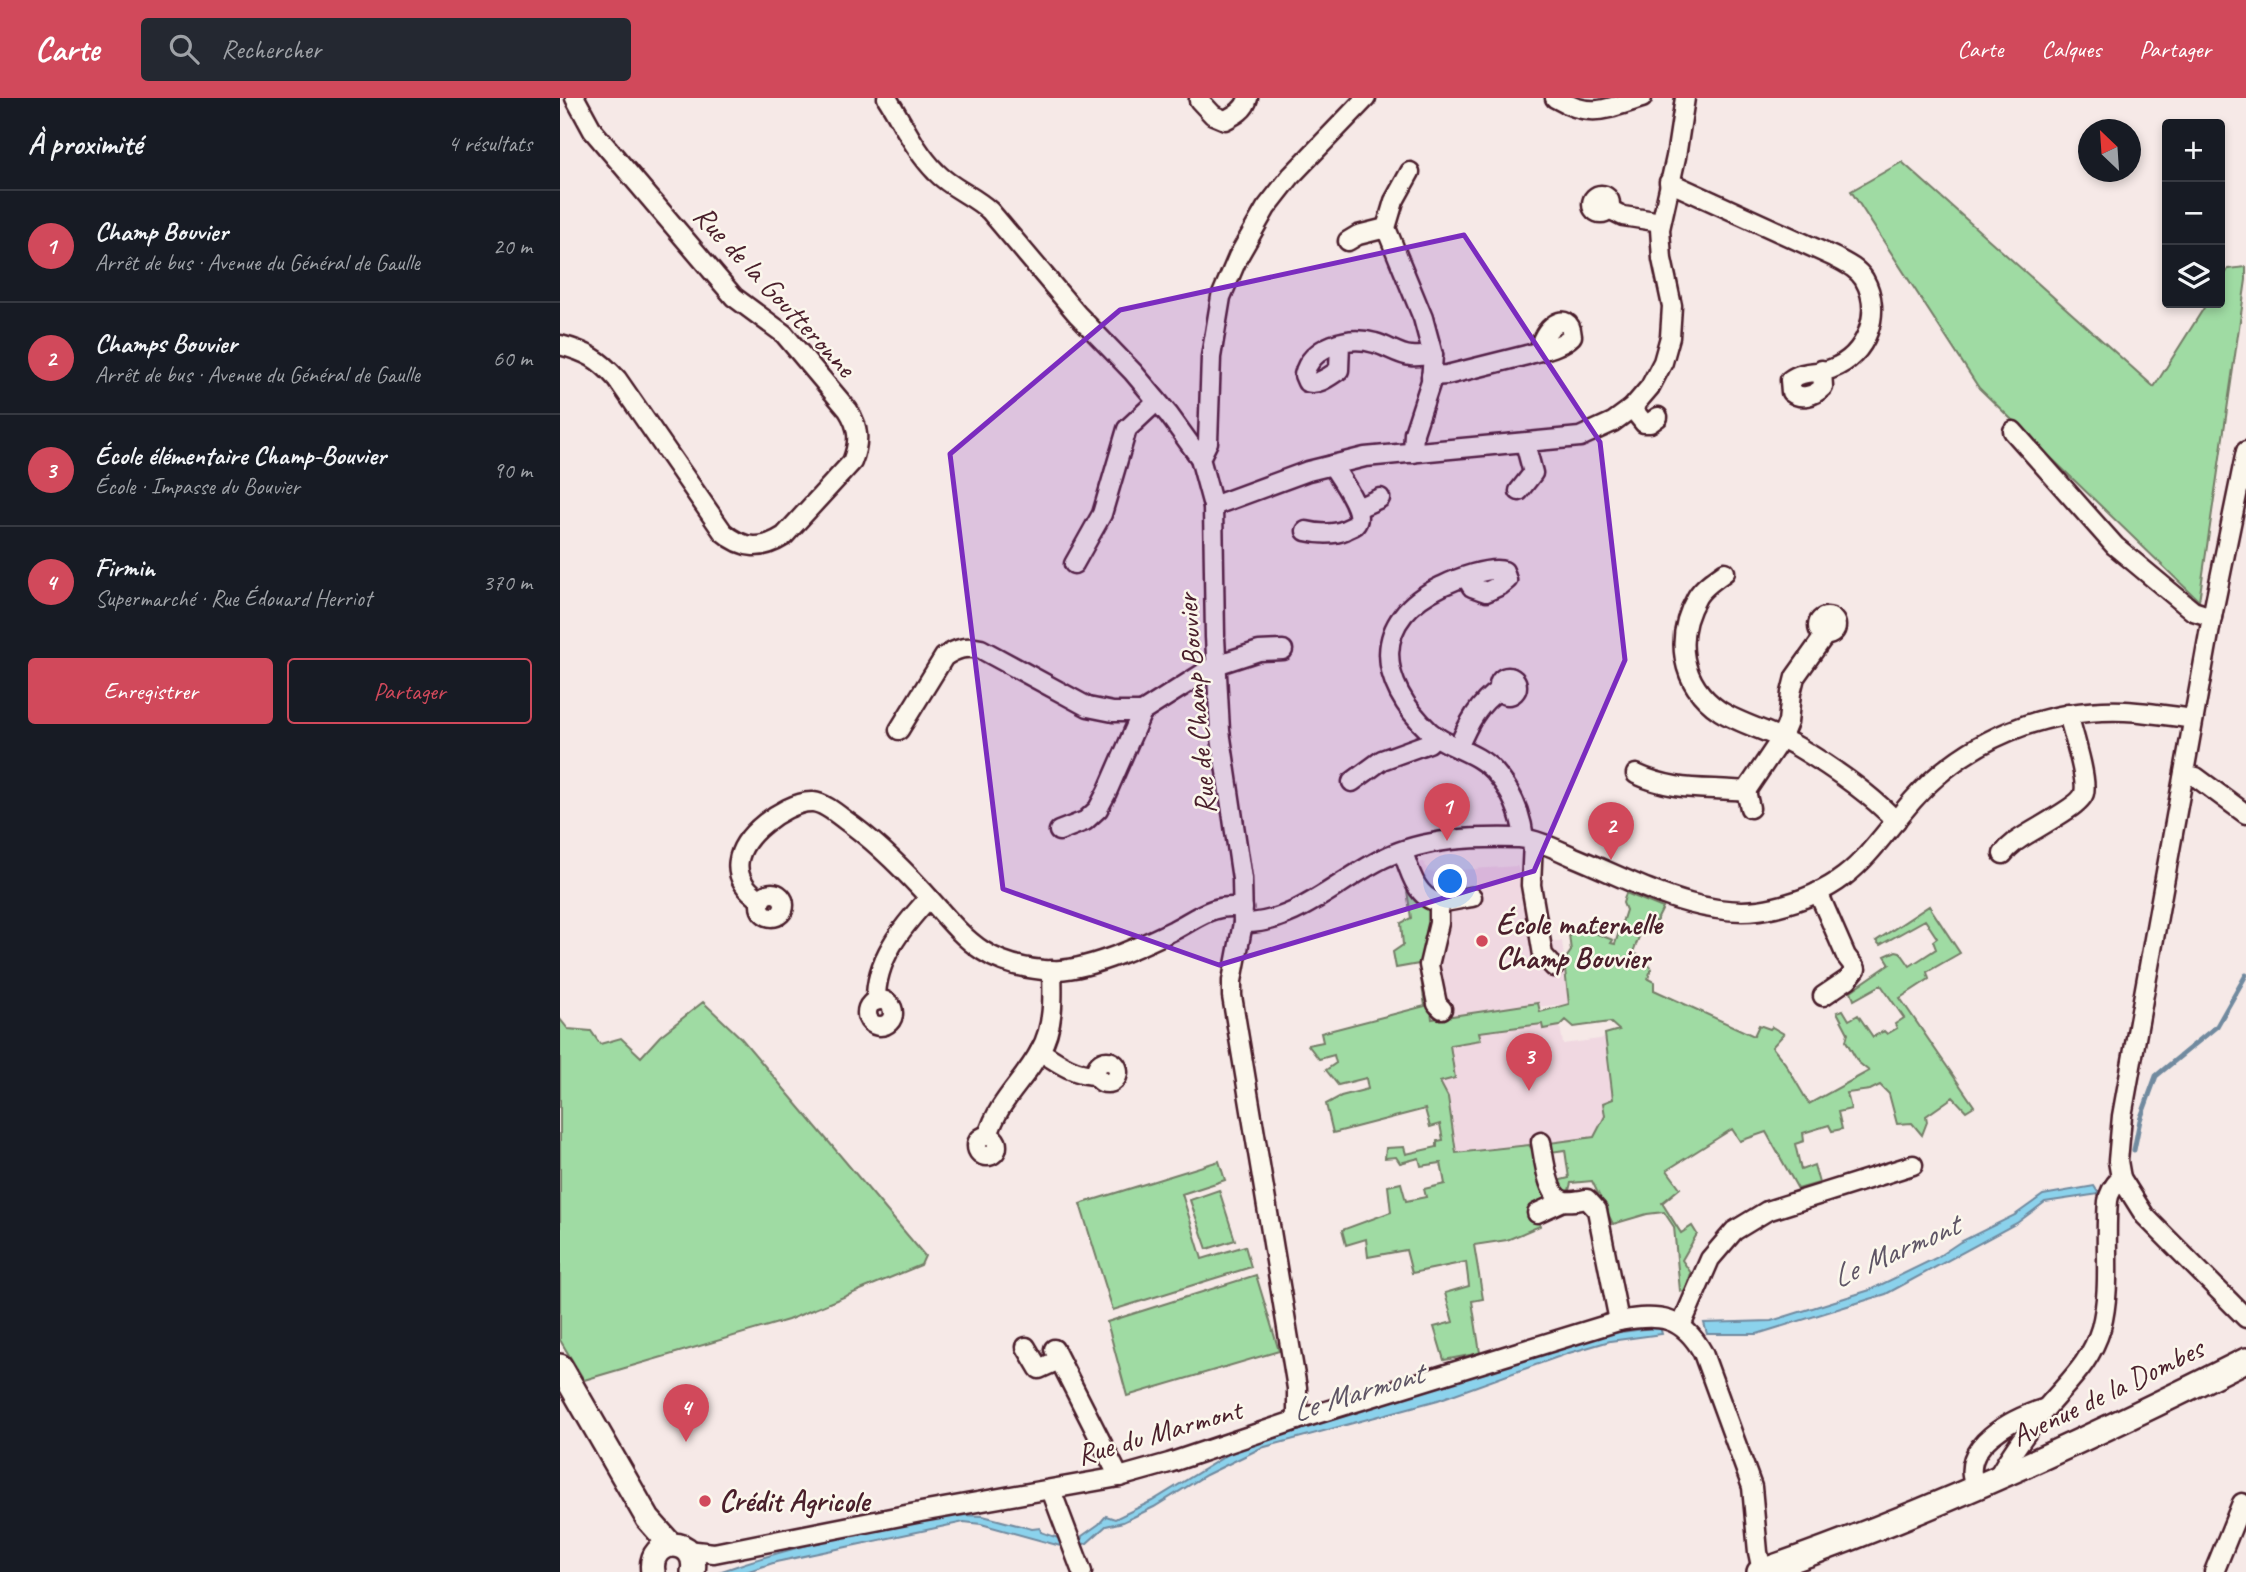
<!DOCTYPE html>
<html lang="fr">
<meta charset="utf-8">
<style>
body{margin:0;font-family:Caveat,sans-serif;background:#242831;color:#f1f3f6}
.controls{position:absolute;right:21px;top:21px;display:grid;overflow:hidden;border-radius:7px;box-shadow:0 4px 10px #0003}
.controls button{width:63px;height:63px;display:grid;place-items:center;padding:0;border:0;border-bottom:2px solid #363941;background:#171b24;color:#f1f3f6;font:35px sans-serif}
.compass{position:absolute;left:1518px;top:21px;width:63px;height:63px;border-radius:50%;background:#171b24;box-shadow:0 4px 10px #0003;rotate:335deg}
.you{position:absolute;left:891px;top:784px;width:24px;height:24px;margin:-18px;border:5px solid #fff;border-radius:50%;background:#1a73e8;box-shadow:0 0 0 10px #1a73e833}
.badge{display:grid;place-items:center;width:46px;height:46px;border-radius:50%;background:#d1495b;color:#fff;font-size:23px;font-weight:700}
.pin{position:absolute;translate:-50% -58px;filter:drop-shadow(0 2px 4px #0008)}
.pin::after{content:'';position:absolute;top:37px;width:24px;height:21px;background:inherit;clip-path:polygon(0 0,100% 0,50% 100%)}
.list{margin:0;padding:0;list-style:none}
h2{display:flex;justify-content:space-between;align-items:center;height:91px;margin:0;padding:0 28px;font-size:30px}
h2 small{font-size:23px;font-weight:400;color:#9ea1a6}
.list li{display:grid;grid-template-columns:46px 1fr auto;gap:21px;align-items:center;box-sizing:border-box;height:112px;padding:0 28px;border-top:2px solid #363941}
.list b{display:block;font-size:26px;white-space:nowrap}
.list p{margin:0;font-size:23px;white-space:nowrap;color:#9ea1a6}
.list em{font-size:23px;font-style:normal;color:#9ea1a6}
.actions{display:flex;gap:14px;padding:21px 28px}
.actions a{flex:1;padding:16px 0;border:2px solid #d1495b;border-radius:7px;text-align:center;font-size:24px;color:#d1495b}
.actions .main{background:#d1495b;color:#fff}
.icon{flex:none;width:38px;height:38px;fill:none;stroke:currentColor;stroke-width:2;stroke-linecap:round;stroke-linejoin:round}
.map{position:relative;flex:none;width:1686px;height:1474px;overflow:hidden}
header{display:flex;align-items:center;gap:42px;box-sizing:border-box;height:98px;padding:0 35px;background:#d1495b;color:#fff}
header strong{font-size:33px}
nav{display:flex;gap:38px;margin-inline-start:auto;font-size:24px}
.search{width:490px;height:63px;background:#242831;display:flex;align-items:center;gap:18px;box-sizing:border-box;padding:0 24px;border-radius:7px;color:#9ea1a6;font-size:26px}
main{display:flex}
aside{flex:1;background:#171b24}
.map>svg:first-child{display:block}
</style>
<header>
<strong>Carte</strong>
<div class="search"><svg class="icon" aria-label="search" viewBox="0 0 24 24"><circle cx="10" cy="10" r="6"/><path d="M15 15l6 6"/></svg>Rechercher</div>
<nav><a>Carte</a><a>Calques</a><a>Partager</a></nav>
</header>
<main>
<aside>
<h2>À proximité<small>4 résultats</small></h2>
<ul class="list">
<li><span class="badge">1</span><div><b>Champ Bouvier</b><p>Arrêt de bus · Avenue du Général de Gaulle</p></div><em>20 m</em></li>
<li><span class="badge">2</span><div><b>Champs Bouvier</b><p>Arrêt de bus · Avenue du Général de Gaulle</p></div><em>60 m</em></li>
<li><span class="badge">3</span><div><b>École élémentaire Champ-Bouvier</b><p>École · Impasse du Bouvier</p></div><em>90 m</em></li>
<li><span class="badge">4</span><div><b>Firmin</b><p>Supermarché · Rue Édouard Herriot</p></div><em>370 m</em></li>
</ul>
<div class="actions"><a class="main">Enregistrer</a><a>Partager</a></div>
</aside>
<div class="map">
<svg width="1686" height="1474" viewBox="0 0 1686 1474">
<rect width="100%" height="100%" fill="#f6e9e7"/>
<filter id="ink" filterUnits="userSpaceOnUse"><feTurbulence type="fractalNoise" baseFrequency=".0143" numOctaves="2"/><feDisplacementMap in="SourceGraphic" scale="14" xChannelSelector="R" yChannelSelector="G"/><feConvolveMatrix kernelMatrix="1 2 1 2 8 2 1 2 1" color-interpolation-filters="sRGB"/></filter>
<g filter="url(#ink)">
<g fill="#f0d8e1">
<path d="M864,764l4,10 89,-6 10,21 20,54h15l8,63 -85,7 -53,9 -28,-150 10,-7z"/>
<path d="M982,926l2,5 16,-3 3,18 37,-5 13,-5 8,49 -27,55 -145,16 -9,-73 10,-36 30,-5 -1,-8z"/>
</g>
<g fill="#9fdba3" stroke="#747d67" stroke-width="2">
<path d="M1342,64l252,225 53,-84h13v-20l8,-14 18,-2v13l-47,321 -220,-213 -128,-197z"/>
<path d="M844,772l26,37 4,10 -9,42 7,60 106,-16 2,9 29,-8 -5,-43 7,-10 -3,-25 11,3 3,-6 17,5 -2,6 16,6 -2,3 4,1 11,-34 -3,-7 3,-10 37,15 -7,14 -9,-5 -14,35 14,9 4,8 -3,10 6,3v8l100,46 5,-11 11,4 2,-2 12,7 -12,13 13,16 24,41 60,-33 -11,-9 -12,-21 2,-8 -11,-21 6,-2 6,10 9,-5 15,22 11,-6 3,3 10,-6 -2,-4 9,-6 -23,-33 -27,15 -3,-9 39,-27 -5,-8 11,-5 4,1 10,14 26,-17 -3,-8 4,-3 -12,-18 -45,25 -4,-4 53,-35 31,47 -33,19 2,7 -29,19 74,108 -8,5 -13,-14 -27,19 1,6 -5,13 -10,-12 -15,1 -8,-30 -9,-9 -10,5 -23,3 4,16 -13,3 4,17 -10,2 -3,-6 -26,8 1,8 -9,3 6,26 13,-5 5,18 -21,6 -32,-57 -26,9 -8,-12 -65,41 13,18 -18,15 19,30 11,-7 5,8 -15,26 9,13 -6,19 -5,-1 -6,-64 -10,-15 -17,2 -34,10 -21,-43 -21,2 -3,11 -6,-2 -5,-11 12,-3 -4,-28 -14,2 -2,-9 45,-6 11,-21 -2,-13 10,-4 -8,-65 14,-4 -9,-8 -36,5 -8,-7 -6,6 -17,3 -1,-5 -63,8 2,8 -31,5 5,33 -15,4 8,15 8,56 73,-8c14,16 9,40 21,58l-14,4 4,19 -33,14 -33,5 9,54 -11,2 8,52 -36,7 -10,-33 19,-5 -8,-29 24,-7 -3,-24 -54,11 -6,-23 -38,7 -2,-18 -20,6 -4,-15 49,-18 -3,-26 13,-3 5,18 20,-4 -2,-8 21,-5 -4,-21 -20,3 -2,-8 -19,5 -4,-6 -11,1 1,-10 18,-1 2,7 31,-7v-6l6,-1 -3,-16 -10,3 -5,-18 -92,24 -7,-29 15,-8 27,-7 -2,-11 -28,7 -12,-15 10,-7 -2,-8 -15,4 -11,-14 15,-3 -2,-9 104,-27 -6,-42 -23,4 -3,-16 10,-7 -2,-22 10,-5z"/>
<path d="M143,904l38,36 184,218 -4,9 -133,55 -204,60 -24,-40v-321l8,10 23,2 9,13 21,-6 20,19 19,-21z"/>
<path d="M659,1063l6,19 -43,14 20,65 43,-13 6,21 -138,43 -33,-106z"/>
<path d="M659,1092l16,50 -28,9 -17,-49z"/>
<path d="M696,1177l23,76 -152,45 -20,-74z"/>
</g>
<g fill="#8bd2ec" stroke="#718a9f" stroke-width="2">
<path d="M1534,1088l5,8 -54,8 -28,21 -131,71 -129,40h-50l-3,-11 67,-2 99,-31 66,-32 24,-16 55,-27 28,-20z"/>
<path d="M1100,1229l2,7 -52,7 -41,12 -131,47 -177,48 -55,27 -52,32 -31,15 -17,4 -19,17 -7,2 2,-9 17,-12 7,-8 9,3 37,-18 85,-52 351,-110 25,-6z"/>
<path d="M400,1417l23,1 49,13 8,-1 1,4 20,7 3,8 -83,-23 -17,-2 -188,40 -30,10h-27c78,-28 160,-45 241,-57z"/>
</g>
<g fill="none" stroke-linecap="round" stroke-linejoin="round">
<path stroke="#718a9f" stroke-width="5" d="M1574,1052l6,-30 16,-44 61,-50 29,-51"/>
<g stroke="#4a1f2b" stroke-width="23">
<g id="minor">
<path d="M327,0c16,25 28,53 49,74 15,16 38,24 54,39l87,103 56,58 36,43 31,43 13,48 2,131 5,94 22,148 1,44 -11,58v15l65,392v32"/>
<path d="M640,0l-1,2 14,15 12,5c10,-5 20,-10 23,-22"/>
<path d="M995,0c36,21 51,11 87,0"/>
<path d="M850,74l-16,29 -8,27 37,90 10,37 -2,26 -17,52 -1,20"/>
<path d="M1109,84l165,75c11,6 23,11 30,22 19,33 3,77 -33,90 -14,5 -28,1 -41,11l1,12c10,8 23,4 32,-5l-1,-17"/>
<circle cx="1041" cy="106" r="9"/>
<path d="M1049,111l14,7 38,6"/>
<path d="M788,143l10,-6 28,-7"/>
<path d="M780,245l-1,27c-9,6 -21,16 -32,12l-3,-7c7,-29 44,-40 71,-32 12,3 24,12 36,13 7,1 15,-1 22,-1"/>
<path d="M0,247c27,7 39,14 57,34l106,153c21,18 39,18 61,4l68,-74c8,-20 7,-35 -4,-52l-64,-76 -50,-37 -141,-166 -18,-33"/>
<path d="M871,278l16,-1 80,-20c15,-5 34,-8 45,-19 -2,-30 -32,-7 -32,15"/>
<path d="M1072,310l12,15h6l8,-6"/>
<path d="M1453,333l102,115 78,65 19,6"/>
<path d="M640,360l8,-16 3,-85 10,-60 17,-40 28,-49 25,-32 75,-78"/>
<path d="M959,393l14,-18 -8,-30"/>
<path d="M653,408l95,-35 57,-14 215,-20 33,-15 19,-14 18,-21 13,-25 7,-25 2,-31 -10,-47 -2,-30 16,-72 9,-59"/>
<path d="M798,410l22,-10"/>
<path d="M746,433c12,3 28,4 39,-1 3,-2 7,-3 10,-5 12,-12 -16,-48 -23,-60"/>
<path d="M514,466l28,-50 25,-85 30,-28"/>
<path d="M1165,474c-10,7 -22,15 -28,25 -23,40 -17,87 23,114 24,15 54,21 78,36 35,21 70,45 98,74"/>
<path d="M906,479l6,10 14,5 15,-7 6,-5 -3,-9c-14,-5 -48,8 -62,15 -72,34 -65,96 -12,146 19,16 47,20 64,39 17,19 27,42 30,67"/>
<circle cx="1267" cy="528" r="9"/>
<circle cx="948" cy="588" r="9"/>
<path d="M339,632l45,-73c13,-9 22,-11 37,-8l107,58 25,5h29"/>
<path d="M898,650c10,-24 20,-44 42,-59"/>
<path d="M1076,676c39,18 69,13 110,17l35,-52 7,-17 3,-29 4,-16 30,-42"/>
<path d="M1625,676l11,3 50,37"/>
<path d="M792,684l30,-22 47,-17 7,-7"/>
<path d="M1186,693l4,17"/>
<path d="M499,733l26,-10 13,-12 9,-17 35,-80 74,-47 43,-14 24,-1"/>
<path d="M973,744l-2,43 12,70 11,12"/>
<path d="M843,754c6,17 13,46 35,50 9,1 24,-4 34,-5"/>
<path d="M1443,756c3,-4 7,-8 11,-11 13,-11 67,-36 70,-50 4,-14 -12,-63 -16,-79"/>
<path d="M1258,794l28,64 10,13 -8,10 -25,17"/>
<circle cx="212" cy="807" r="12"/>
<path d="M201,802c-35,-23 -26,-53 4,-77 11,-9 32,-22 48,-21 11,1 23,11 32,18 29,20 54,45 78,71 19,21 37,45 60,60 18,12 40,17 60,19 39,4 96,-23 131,-40 25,-13 39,-27 69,-22"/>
<path d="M879,804v21l-10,42 8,39 5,5"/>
<path d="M683,825c53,1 95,-43 141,-65 41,-20 91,-21 135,-20 18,1 39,12 55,19 61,25 133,67 201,50 77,-18 91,-53 138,-107 54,-61 131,-92 212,-89 23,1 45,5 68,8"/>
<circle cx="320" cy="915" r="13"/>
<path d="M316,903c-1,-41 26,-74 53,-103"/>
<path d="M480,953c18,12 35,24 57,24"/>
<circle cx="547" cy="974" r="11"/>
<path d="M428,1038c11,-37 35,-53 52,-85 14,-24 13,-54 12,-81"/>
<circle cx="427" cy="1048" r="10"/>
<path d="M981,1044c3,15 6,56 24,59 7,1 15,-1 22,-2l10,11 22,111"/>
<path d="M1561,1080l24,38 101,102"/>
<path d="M977,1115l26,-12"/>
<path d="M1121,1228l29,-67 24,-28 33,-20 146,-46"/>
<path d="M466,1249l13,22 20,-9"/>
<path d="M494,1251l65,128"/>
<path d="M1435,1383c15,-26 32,-51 52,-74 22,-26 44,-45 54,-79 11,-41 3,-85 7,-127 1,-9 7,-17 13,-23l-3,-17 4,-45 90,-499 34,-166"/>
<path d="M1416,1390c-21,-42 38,-70 70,-80"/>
<path d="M491,1392l31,82"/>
<path d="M127,1452l27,3 207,-41 198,-35 50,-14 128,-43 322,-99c39,-7 63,-6 84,32l49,134 6,65 4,19"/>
<path d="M1654,1474l28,-69"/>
</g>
</g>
<g stroke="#4a1f2b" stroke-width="28">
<g id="major">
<path d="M0,1268l88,153 23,26"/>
<path d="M93,1474c-6,-36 47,-36 40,0"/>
<path d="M1199,1474c168,-58 328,-132 487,-212"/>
</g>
</g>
<use href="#minor" stroke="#fbf7ec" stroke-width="18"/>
<use href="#major" stroke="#fbf7ec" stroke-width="23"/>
</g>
</g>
<path fill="#7b2cbf" fill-opacity="0.2" stroke="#7b2cbf" stroke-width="5" stroke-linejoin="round" d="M904,137l136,207 25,218 -91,211 -315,94 -216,-76 -53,-435 170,-144z"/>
<g fill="#d1495b" stroke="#fbf7ec" stroke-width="2.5">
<circle cx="922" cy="843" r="7"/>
<circle cx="145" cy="1403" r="7"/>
</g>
<g text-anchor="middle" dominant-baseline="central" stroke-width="5" stroke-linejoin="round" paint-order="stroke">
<g font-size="30" fill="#4a1f2b" stroke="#fbf7ec">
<text transform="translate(215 193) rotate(47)">Rue de la Goutteronne</text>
<text transform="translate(636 606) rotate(-95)">Rue de Champ Bouvier</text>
<text transform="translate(1547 1294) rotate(-26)">Avenue de la Dombes</text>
<text transform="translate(599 1334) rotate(-16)">Rue du Marmont</text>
</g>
<g font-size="30" font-weight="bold" fill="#4a1f2b" stroke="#fbf7ec" text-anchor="start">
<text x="936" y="826">École maternelle<tspan x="936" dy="34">Champ Bouvier</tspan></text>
<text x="159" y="1403">Crédit Agricole</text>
</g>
<g font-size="32" font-style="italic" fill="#5e5565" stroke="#fbf7ec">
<text transform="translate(1335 1153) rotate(-24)">Le Marmont</text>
<text transform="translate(797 1294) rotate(-17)">Le Marmont</text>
</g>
</g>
</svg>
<div class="controls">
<button>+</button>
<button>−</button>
<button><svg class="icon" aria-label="layers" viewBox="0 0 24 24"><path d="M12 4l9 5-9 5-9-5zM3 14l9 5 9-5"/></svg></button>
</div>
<svg class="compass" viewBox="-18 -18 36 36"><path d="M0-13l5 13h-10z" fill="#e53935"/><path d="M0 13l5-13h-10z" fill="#9ea1a6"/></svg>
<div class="you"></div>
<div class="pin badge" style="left:887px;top:743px">1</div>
<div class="pin badge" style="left:1051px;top:762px">2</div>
<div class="pin badge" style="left:969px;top:993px">3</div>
<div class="pin badge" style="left:126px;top:1344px">4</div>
</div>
</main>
